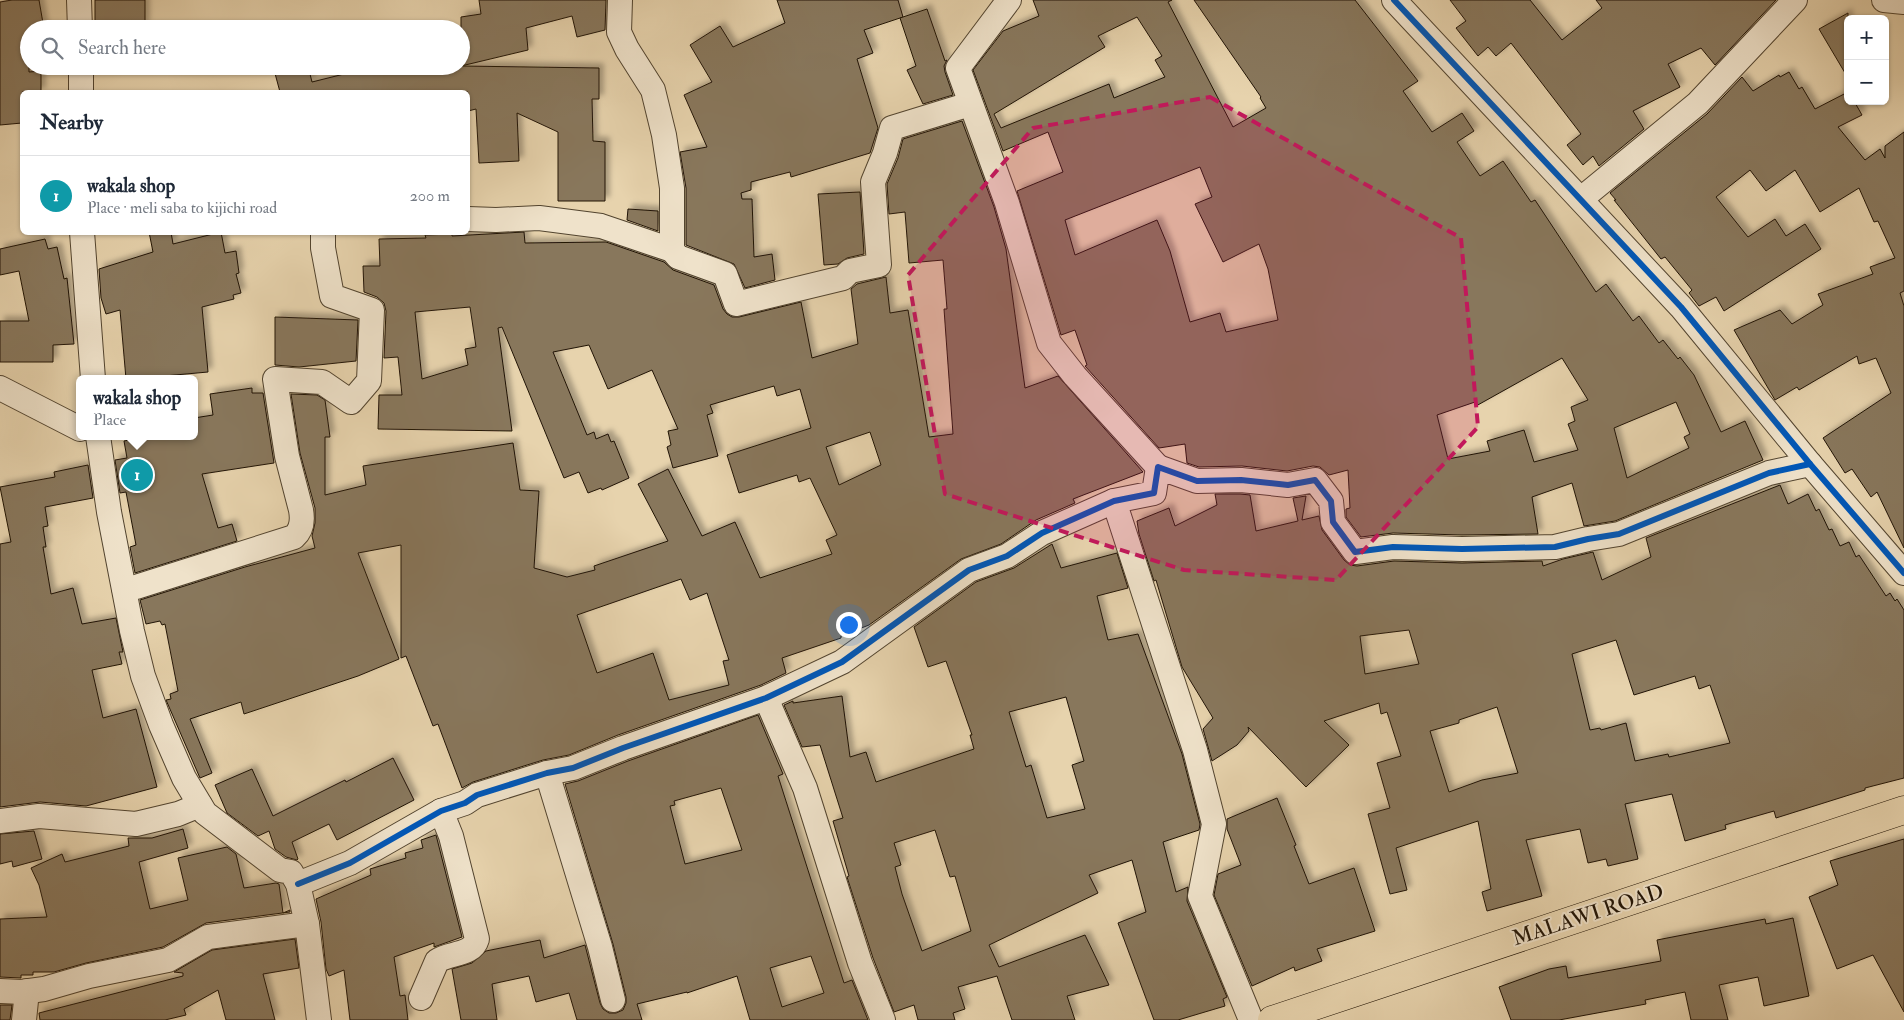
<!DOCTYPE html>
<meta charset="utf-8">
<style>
body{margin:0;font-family:"IM FELL Double Pica",serif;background:#f6f6f7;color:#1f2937}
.controls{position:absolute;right:15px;top:15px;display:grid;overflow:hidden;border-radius:8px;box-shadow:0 1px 4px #0004}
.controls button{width:45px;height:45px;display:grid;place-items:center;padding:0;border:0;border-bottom:1px solid #e0e1e3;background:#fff;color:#1f2937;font:25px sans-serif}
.you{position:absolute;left:848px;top:624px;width:18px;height:18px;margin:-12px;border:4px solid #fff;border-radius:50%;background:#1a73e8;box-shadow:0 0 0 8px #1a73e833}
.badge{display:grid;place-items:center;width:32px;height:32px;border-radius:50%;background:#8f2418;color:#fff;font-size:16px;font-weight:700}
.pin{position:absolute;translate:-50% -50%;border:2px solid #fff;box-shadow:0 1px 5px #0006}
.popup{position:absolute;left:76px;top:375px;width:122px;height:65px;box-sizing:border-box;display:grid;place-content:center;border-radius:8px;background:#fff;filter:drop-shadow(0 1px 4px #0005);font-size:16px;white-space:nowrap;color:#747a83}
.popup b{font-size:19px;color:#1f2937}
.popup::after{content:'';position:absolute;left:50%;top:100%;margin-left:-10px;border:10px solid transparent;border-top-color:#fff}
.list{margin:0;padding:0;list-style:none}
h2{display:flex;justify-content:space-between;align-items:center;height:65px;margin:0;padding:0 20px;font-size:21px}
h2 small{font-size:16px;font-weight:400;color:#747a83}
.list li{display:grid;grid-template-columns:32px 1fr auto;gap:15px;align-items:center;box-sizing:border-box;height:80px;padding:0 20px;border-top:1px solid #e0e1e3}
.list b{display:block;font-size:19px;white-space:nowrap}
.list p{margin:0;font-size:16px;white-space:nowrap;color:#747a83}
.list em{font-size:16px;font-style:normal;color:#747a83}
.icon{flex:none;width:28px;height:28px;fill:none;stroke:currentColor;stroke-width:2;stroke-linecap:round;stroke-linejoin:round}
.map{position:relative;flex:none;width:1904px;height:1020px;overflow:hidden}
.search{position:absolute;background:#fff;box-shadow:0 1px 4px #0004;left:20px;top:20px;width:450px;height:55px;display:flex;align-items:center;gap:12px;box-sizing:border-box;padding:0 18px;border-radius:28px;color:#747a83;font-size:19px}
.panel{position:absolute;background:#fff;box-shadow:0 1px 4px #0004;left:20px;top:90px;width:450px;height:145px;border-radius:8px}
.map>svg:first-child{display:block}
</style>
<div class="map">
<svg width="1904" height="1020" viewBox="0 0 1904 1020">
<defs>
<filter id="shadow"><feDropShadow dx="4.5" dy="-4.5" stdDeviation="2.5" flood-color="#0004"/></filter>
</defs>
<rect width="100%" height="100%" fill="#e7d3ad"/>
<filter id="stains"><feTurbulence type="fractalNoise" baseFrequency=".004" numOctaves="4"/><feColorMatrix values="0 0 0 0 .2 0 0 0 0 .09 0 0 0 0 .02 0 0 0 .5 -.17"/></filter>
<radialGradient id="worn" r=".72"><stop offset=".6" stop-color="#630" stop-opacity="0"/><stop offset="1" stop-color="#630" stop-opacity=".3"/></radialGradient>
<g fill="#88775c" stroke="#211405" fill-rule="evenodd" filter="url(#shadow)">
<path d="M12,0h27l5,29h-15v43l12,-1v21h-19v31l-22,2v-123z"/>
<path d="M95,0h50v24h-2v5h-31v-5h-17z"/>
<path d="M479,0h127l-1,30 -28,7 -5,-21 -46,12 2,22 -67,16 138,2v31h-7l1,42 12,1v59h-47v-69l-41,-19 2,48 -40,2 -3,-54 -8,2v-19h-188l-7,-26h35l4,16 64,-16h85v-49l20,-3z"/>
<path d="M777,0h121l5,17 -39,13 9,23 -16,6 21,69 -8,25 -79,24 -1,-5 -39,10v8l-10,3 1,6h10l2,58 18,-3 3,26 -30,8 -11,-24 -48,-19v-57l-6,-36 27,-5 -23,-52 28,-13 -22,-37 30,-19 13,21 52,-24z"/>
<path d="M1033,0h139l-4,2 65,125 33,-19 -6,-10 1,-1 -67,-97h161l63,81 -15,10 29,41 30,-19 12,18 -17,11 23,34 23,-15 28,41 4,-2 61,92 10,-8 27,37 6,-5 20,27 4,-3 15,19 2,-2 14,18 27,57 24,-11 18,39 -148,61 -31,5 -12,-43 -40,14 6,37 -76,1 -69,-2 -32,4 -15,-20v-8l4,-1 -2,-38 -19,5 -9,-8 -7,-1 -26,5 -45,-5 -43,1 -12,-4 -2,-19 -26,4 -74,-82 2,-1 -12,-35 -14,5 -44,-144 46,-19 -15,-40 -45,19 -30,-81 30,-39 36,-15zM1137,17l25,39 -7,4 10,17 -51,21 -5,-14 -108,44 -7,-14 111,-67 -7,-11zM1200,167l12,30 -17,7 28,58 36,-18 9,25 10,51 -52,12 -6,-19 -30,9 -20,-71 -13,-31 -82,35 -10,-35zM1562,358l26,42 -17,7 4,14 -7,3 10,26 -44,12 -10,-32 -37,11 3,10 -42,8 -11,-44 38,-13 1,4zM1676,402l14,32 -6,3 5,11 -62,30 -13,-50z"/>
<path d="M1450,0h80l32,40 40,-32 -6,-8h180l-61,65 -14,-17 -33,16 12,23 -47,24 11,18 -45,37 -6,-10 -10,9 -16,-20 14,-11 -70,-91 -15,13 -8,-9 -10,9 -22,-28 10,-7z"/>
<path d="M927,9l18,52 2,-1 -3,6 1,6 8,23 -30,9 -16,-34 9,-4 -16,-48z"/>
<path d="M1848,13v65l-29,-49z"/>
<path d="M1789,72l10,17 3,-2 13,22 33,-17v9h6l8,14 -24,12 27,33 15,-11 5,9v-12l19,-14v159l-4,2 4,13v242l-27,-56 -6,5 -19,-28 -7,4 -22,-35 68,-45 -15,-35 -17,6 -2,-8 -58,34 -2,-3 -22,13 -41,-70 46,-20 12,14 31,-19 -5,-11 55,-20 -3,-7 25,-9 -17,-37 -4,1 -15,-34 -39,24 -25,-42 -29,21 -16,-21 -34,27 32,40 27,-18 11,17 19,-12 16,25 -97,62 -8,-14 -17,9 -10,-13 3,-3 -27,-33 -4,2 -47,-59h2l-6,-7 97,-79 35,-37 11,14 26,-16 1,2z"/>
<path d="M962,121l32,86 12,42 19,139 33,-12 85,96 -70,27 2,4 -39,17 -35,24 -40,15 -92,66 -28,11v2l-59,20 4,15 -25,12 -143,50 -49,20 -26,5 -70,22 -11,6 -24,-64 -5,2 -27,-70 -5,2v-113l-43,8 41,106 -41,17 -114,38 -3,-12 -51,17 22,54 -12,5 -34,-78 5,-1 -1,-5 8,-3 -13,-67 -3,1 -2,-4 -14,3 -6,-24 105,-33 70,-19 -3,-12 3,-13v-15l-15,-55 -9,-59 26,1 8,5 5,37h-5v58l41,-10 -3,-19 150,-23 7,47 19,1 -5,77 33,9 28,-7 -1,-4 74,-25 -30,-57 30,-15 34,67 33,-14 25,56 72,-24 -6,-14 11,-5 -27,-57 -11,4 -2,-7 -58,18 -12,-38 84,-27 -11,-39 -23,7 -3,-10 -64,19 3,8 -6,2 11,41 -45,12 -6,-21 4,-2 -3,-14 10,-2 -26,-59 -44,19 -19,-44 -36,7 34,83 7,-3 2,7 12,-5 3,8 3,-1 15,37 -27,12 -1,-2 -13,5 -9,-21 -15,6 -62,-151 -4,1 14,103 -134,-2 1,-34h23l-4,-38 -14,1 2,-47 -2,-8 -7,-6 -13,-5 -1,-26h17l-1,-27 47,-1 -1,-3 27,-1v2l72,-4 1,11 81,-1 58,20 9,8 41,15 9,24 4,5 5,3h7l62,-15 11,56 46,-14 -7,-55 6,-5 29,-7 4,36 18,-3 21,127 24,-3 -9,-125h3l-4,-49 -34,3 -4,-51 -16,2 -2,-30 11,-26 5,-19zM470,307l6,40 -11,2 3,16 -46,14 -7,-67zM870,432l11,33 -42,20 -13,-38zM681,579l9,21 17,-7 22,67 -6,1 6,24 -60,15 -16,-47 -56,20 -20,-58z"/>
<path d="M860,192l4,62 -17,4 -9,6 -14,1 -6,-71z"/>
<path d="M628,209l30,2v20l-31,-11z"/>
<path d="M149,232h22l2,12 48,-12 4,21 11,-2 3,22 -3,1 5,19 -8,2 1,4 -32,8 6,65 -44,4v3h-38l-6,-69 -14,4 -5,-16 -2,-29 54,-17z"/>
<path d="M45,239l3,10 9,-2 7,32 3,-1 7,66 -21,1v17h-53v-41h29l-10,-50 -19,4v-26z"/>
<path d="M275,317l83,3 -2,41 -57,6 -24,-2z"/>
<path d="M252,388v5h11l11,70 -72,11 16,54 14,-4 5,17 -102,32 -5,-26 6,-2 -10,-53 -6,1 -5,-33 12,-2 -3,-17 5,-1v-4h65v-18l19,-3 -3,-21z"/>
<path d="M88,465l5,33 -48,9 3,19 -5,1 3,20h-3l8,47 22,-6 9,36 34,-6 7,34h-4l3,12 -30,6 11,48 33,-9 21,78 -71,19 -46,-4 -40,5v-263l11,-2 -11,-55 55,-10 -1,-5z"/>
<path d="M1780,485l8,19 20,-10 8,17 3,-2 10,21 3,-1 8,17 9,-4 7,15 3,-2 27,41 4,-3 5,8 2,-2 7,11v168l-39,10v2l-89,28 -2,-7 -49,14 1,4 -41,12 -13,-47 -47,10 13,55 -30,7 -2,-7 -18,4 -8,-34 -54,11 16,56 -55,15 -5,-19 9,-3 -13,-68 -82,27 11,42 -17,4 -22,-80 22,-6 -13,-45 24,-7 -14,-44 -6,2 -2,-11 -55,18 25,24 -43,42 -58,-60 1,4 -12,14 -25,16 -9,-32 10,-11 -31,-51 -26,-87 -2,1 -15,-47 -2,-13 32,-13 6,18 42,-21 -2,-11h25l10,1 6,36 42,-10 -5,-23 13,-2 -4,24 17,-4 3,14 22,30 6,5 7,1 37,-5 68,2 80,-2 1,5 20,-7 30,-7 9,28 49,-23 -5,-19zM1409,630l10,34 -54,10 -5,-38zM1616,640l18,55 61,-19 4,13 11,-4 20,58 -61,14 -1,-3 -33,7 -9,-38 -25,7 -1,-2 -10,2 -18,-76zM1497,707l21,66 -36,7 -33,12 -19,-61 29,-8v-3z"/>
<path d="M1052,544l9,24 56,-15 11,35 -31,8 11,44 30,-6 44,120 18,70 -1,6 -36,12 13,50 12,-5 -1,14 40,96 -4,2 2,7 -47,14h-24l-36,-97 28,-11 -14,-52 -43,15 9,18 -109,52 10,22 86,-32 24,50 -42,11 8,24h-63l-15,-44 -39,11 7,22 -12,4 2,7h-37l-4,-15 -20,7 -21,-54 -26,-81 2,-1 -16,-55 10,-3 -23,-73 -18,2 -18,-42 9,-4v2l49,-7 8,61 16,-5 10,30 98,-33 -4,-14h2l-26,-74 -18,6 -14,-40 62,-45 38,-14zM1066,697l18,64 -12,4 13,44 -38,9 -16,-53 -5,2 -17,-55zM935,830l15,47 5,-1 16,55 -49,20 -20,-57 -7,-27 6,-2 -7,-22z"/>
<path d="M758,715l25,59 -5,2 66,207 8,-3 16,40h-118l-13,-44 -50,17v-1l-50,12 5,16h-65l-8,-27 -33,9 -7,-26 -37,8 5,36h-36l-9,-51 20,-6 14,-12 54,-11 4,18 41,-13 15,58 3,6 6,4h7l7,-3 3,-7v-6l-13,-53 -48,-160 13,-3 50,-20zM721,788l21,62 -57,14 -15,-58 5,-1 -1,-4zM811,956l13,37 -42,14 -12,-39z"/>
<path d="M393,758l21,42 -77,40 -8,-16 -37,18 6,17 -1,1 -11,-3 -11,-8 -6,-18 -11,5 -31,-23 -12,-28 37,-16 21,47 72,-36 1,2z"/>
<path d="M1277,798l19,47 -2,1 15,38 45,-16 21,63 -58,18 5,12 -27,10 -1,-4 -42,19 -38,-91 4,-21 23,-9 -14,-36v-10z"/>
<path d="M183,829l5,19 -49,14 11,47 38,-9 -10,-42 49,-11 9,7 8,34 32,-5 3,1 4,29 7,-3v2l-84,11 -43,24 -77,16 -32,9h-21v3h-12v3l-21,-1v-58l47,-2 -8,-32 -8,-17 31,-14 3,8 64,-16 -1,-8h24z"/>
<path d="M34,831l8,28 -29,8 -1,-6 -12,3v-30z"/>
<path d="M436,835l26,102 -28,10v-4l-40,14 6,39 5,-1 3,25h-58l-6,-50 -15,6 -3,-7 -5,-47 -5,-23 55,-24 -1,-6 36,-11 -1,-5 18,-5 -2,-8z"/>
<path d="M1904,839v173l-31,-57 -36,14 -28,-72 29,-12 -8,-24z"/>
<path d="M1793,918l16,78 -45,10 -6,-29 -39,8 9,35h-37l-6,-28 -40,8 1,4 -87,16h-48l-12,-33 50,-18 17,-3 2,12 93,-17 -4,-21 108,-21 1,5z"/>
<path d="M295,939l4,29 -36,6 12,46h-49l-8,-30 -34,19 2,6 -21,5h-125l-1,-7 144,-37v-3l-9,-1 38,-22z"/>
<path d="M0,1005h12l-2,15h-10z"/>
</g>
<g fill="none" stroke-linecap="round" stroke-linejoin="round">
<g stroke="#52442f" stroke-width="26">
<g id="minor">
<path d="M79,0l1,29"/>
<path d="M620,0l-1,32 8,17 26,41 11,45 8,53v62"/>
<path d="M1009,0l-51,68 49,135 42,140 26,33 83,91"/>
<path d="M1394,0l287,307 129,157 94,109"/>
<path d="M1884,0l20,2"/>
<path d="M81,92v-26"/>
<path d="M1581,199l117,-96 97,-103"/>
<path d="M468,219l28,1 43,-2 62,8 71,24 6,7 47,17 11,30 107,-26 7,-7 29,-6 -6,-83 12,-29 7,-25 78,-24"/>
<path d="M82,232l11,147"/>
<path d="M0,388l80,41"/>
<path d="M98,436l11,76 23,119 11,45 18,49 23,53 21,35 75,57 11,2 7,12 9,40 12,96"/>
<path d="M1114,501l81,249 19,74 -14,72 51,124"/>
<path d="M124,588l12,-1 158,-50c8,-7 9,-16 7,-27l-14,-54 -12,-77 47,3 29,20 18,-21 3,-71 -40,-14 -9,-48v-16"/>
<path d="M766,698l39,90 55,175 23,57"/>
<path d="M547,773l53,174 13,53"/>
<path d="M0,821l39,-5 97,8 42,-10 22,-9"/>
<path d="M298,884l52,-21 91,-52 24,-8 12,-8 70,-22 26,-5 50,-20 143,-50 76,-36 127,-92 38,-14 35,-23 72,-32 40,-8 4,-26 39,14 44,-1 47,5 27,-5 16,21 2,21 22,30 38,-5 69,2 93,-2 33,-8 31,-5 150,-61 41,-9"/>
<path d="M0,991l22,1 22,-3 45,-13 79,-16 40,-23 99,-13"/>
<path d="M421,998l16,-37c13,-9 35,-5 40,-22l-26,-103 -10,-25"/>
<path d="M24,1020l3,-29"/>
</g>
</g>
<g stroke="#211405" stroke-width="29">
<path id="major" d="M1272,1020l632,-210"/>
</g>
<use href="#minor" stroke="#efe2ca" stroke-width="24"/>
<use href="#major" stroke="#e7d3ad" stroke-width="28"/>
<g stroke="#efe2ca" stroke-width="9">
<g id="cycleway">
<path d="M1394,0l287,307 129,157 94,109"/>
<path d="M298,884l52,-21 91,-52 24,-8 12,-8 70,-22 26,-5 50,-20 143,-50 76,-36 127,-92 38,-14 35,-23 72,-32 40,-8 4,-26 39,14 44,-1 47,5 27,-5 16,21 2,21 22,30 38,-5 69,2 93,-2 33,-8 31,-5 150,-61 41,-9"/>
</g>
</g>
<use href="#cycleway" stroke="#0057b8" stroke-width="6"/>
</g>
<path fill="#c2185b" fill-opacity="0.2" stroke="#c2185b" stroke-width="4" stroke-dasharray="10 6" stroke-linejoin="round" d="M1210,97l251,141 17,189 -142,153 -152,-10 -239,-76 -37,-219 125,-147z"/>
<g text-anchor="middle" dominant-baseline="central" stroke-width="4" stroke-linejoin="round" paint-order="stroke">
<g font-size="21" fill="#211405" stroke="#efe2ca">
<text transform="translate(1588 915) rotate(-18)">MALAWI ROAD</text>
</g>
</g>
<rect width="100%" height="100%" filter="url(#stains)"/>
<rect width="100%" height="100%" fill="url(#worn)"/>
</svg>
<div class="controls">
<button>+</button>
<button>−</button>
</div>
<div class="you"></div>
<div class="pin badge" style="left:137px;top:475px;background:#0f9aa8">1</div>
<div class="popup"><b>wakala shop</b>Place</div>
<div class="search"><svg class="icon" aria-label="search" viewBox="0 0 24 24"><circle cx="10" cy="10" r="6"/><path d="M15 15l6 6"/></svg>Search here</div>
<section class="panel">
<h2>Nearby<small></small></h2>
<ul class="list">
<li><span class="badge" style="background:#0f9aa8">1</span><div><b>wakala shop</b><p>Place · meli saba to kijichi road</p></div><em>200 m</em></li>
</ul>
</section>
</div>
